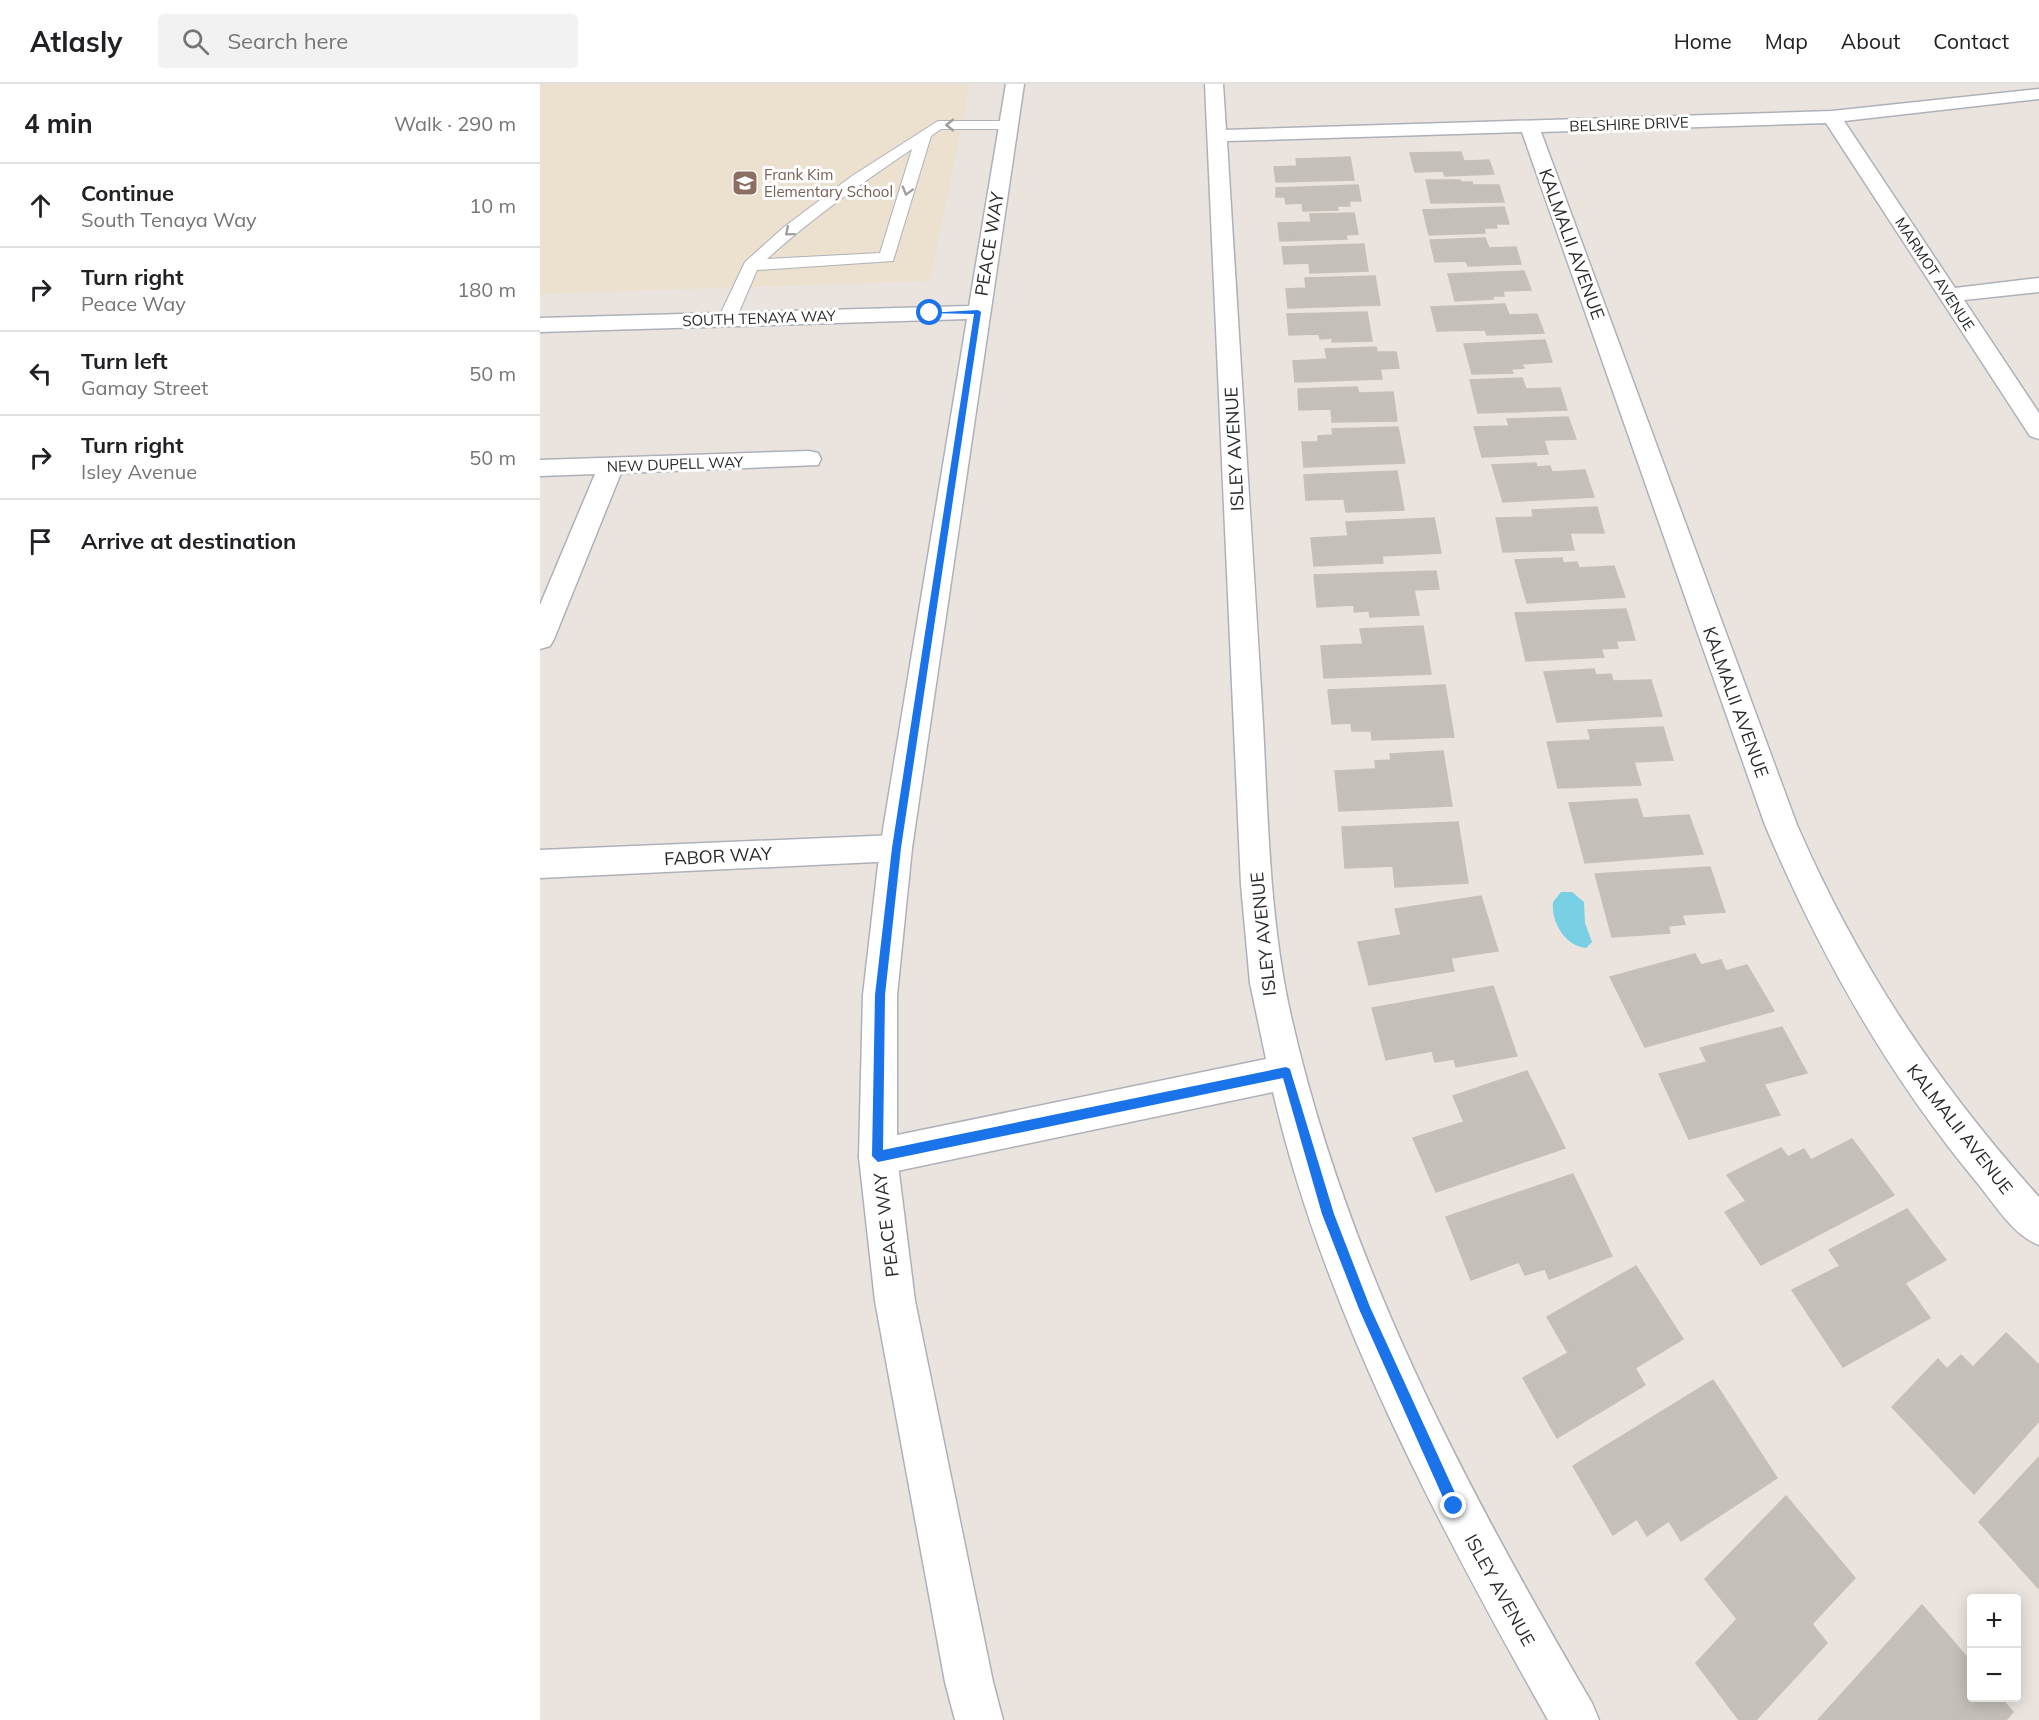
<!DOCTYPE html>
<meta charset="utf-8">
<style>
body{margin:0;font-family:Mulish,sans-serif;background:#f2f2f2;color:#202124}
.controls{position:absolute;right:18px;bottom:18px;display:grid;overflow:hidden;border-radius:6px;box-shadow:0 3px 15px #0003}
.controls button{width:54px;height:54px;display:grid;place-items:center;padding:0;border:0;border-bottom:2px solid #e0e0e0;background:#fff;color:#202124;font:30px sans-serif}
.stop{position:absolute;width:18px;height:18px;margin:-14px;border:4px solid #1a73e8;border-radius:50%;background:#fff}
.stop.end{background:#1a73e8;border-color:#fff;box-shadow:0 2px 6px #0008}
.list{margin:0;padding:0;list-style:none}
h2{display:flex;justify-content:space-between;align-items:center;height:78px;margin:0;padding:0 24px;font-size:26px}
h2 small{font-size:20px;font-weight:400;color:#757577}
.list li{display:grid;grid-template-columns:39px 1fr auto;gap:18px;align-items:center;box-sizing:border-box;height:84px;padding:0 24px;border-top:2px solid #e0e0e0}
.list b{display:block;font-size:22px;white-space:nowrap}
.list p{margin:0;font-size:20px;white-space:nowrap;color:#757577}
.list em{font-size:20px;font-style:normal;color:#757577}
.icon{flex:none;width:33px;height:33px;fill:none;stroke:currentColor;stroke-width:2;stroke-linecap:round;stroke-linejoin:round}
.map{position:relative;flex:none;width:1499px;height:1636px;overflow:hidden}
header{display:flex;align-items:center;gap:36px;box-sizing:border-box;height:84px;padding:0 30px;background:#fff;border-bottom:2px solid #e0e0e0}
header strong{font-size:28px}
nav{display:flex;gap:33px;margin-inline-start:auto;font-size:21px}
.search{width:420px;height:54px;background:#f2f2f2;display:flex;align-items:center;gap:15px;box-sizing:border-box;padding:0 21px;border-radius:6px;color:#757577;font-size:22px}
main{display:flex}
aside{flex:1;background:#fff}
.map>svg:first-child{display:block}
</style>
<header>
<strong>Atlasly</strong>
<div class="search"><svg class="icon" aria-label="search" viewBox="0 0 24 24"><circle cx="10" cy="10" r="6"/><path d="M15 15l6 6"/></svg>Search here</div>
<nav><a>Home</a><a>Map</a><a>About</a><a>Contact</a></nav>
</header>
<main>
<aside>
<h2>4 min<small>Walk · 290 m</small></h2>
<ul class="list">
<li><svg class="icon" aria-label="ahead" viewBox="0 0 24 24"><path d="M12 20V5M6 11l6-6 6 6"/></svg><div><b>Continue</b><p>South Tenaya Way</p></div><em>10 m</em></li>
<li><svg class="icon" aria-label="right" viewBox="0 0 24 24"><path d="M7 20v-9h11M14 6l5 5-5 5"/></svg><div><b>Turn right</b><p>Peace Way</p></div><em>180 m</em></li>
<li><svg class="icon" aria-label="left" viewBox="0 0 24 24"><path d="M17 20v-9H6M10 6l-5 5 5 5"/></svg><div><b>Turn left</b><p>Gamay Street</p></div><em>50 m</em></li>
<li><svg class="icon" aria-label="right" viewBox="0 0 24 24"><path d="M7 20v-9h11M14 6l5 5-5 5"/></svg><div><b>Turn right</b><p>Isley Avenue</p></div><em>50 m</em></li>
<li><svg class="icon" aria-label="arrive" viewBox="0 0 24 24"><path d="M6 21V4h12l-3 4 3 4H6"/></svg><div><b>Arrive at destination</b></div></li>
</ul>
</aside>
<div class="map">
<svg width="1499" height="1636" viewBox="0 0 1499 1636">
<rect width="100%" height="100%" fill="#ebe4de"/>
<path fill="#ece0ce" d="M0,0h430l-40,197 -390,13z"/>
<path fill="#79d0e5" d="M1021,808h11l12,10 1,21 7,19 -6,6c-21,-2 -35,-26 -33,-46z"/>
<g fill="#c4bfb9" stroke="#c7c0b7" stroke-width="1.5">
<path d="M921,68l3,9 25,-1 5,14 -49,2 -2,-5 -28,1 -5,-19z"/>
<path d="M810,73l4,23 -78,2 -2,-15 23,-1 -1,-7z"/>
<path d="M886,96h34l1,2h11l1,3h26l5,17 -73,1z"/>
<path d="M818,101l3,16h-12l1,5h-13l1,4 -35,1 -1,-8 -16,1 -1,-7h-9v-9z"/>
<path d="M964,123l5,17h-13l1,4h-13l1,5 -56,2 -6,-25z"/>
<path d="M814,129l4,21 -12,1 1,4 -67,2 -2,-18 33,-1 -1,-8z"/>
<path d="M945,154l4,10 27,-1 5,17 -53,2 -2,-5 -31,1 -5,-22z"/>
<path d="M824,160l4,27 -58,2 -1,-10 -25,1 -2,-17z"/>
<path d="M984,187l7,19 -28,1 1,5h-11v3l-38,2 -7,-27z"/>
<path d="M835,192l5,29 -92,3 -2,-19 20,-1 -1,-10z"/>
<path d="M965,220l4,11 28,-1 7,19 -57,2 -2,-5 -48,1 -6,-24z"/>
<path d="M827,228l5,29 -40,1v-4l-12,1 -1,-5 -30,1 -2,-21z"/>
<path d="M1005,256l7,22 -30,2 2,4 -13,1 2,4 -41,1 -8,-30z"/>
<path d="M836,263l1,5h19l3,16 -19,1 2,10 -87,3 -2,-21 34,-2 -2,-10z"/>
<path d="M982,294l4,11 34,-1 7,22 -89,3 -8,-33z"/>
<path d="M817,303l2,6 34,-1 4,29 -65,1 -1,-13 -32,1 -1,-21z"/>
<path d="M1028,333l8,22 -32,1 4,14 -66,3 -8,-30 35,-1 -2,-7z"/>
<path d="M858,343l7,36 -101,4 -2,-25h16v-6l15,-1 -1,-6z"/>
<path d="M996,379l1,4 13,-1 2,6 33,-2 9,27 -91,5 -11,-37z"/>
<path d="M857,387l7,39 -58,2 -2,-13 -38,1 -2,-25z"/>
<path d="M1057,423l7,26h-34l4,17 -71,2 -7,-34 37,-1 -1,-7z"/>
<path d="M894,434l7,35 -59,3 1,7 -69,3 -3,-28 37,-2 -2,-14z"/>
<path d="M1022,474l1,5 14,-1 2,6 35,-2 11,31 -98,6 -12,-43z"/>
<path d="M896,487l3,18 -25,1 5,25 -49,2 -1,-6 -15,1v-7l-37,2 -3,-32z"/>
<path d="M1086,525l9,31 -19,1 2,7 -17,1 3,8 -78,4 -11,-48z"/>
<path d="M883,542l8,48 -107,4 -3,-32 42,-2 -3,-15z"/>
<path d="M1054,585l2,6 15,-1 2,7 38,-1 11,36 -105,6 -13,-50z"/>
<path d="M905,601l9,52 -82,3 -1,-9h-19l-1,-8 -19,1 -4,-34z"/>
<path d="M1123,643l10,33 -39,2 7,23 -83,3 -11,-46 44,-2 -3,-10z"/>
<path d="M903,667l9,55 -113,5 -4,-40 41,-2 -1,-8 16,-1 -1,-6z"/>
<path d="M1097,715l6,19 46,-3 14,39 -118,9 -16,-60z"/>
<path d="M918,738l10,61 -73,4 -2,-21 -48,2 -3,-41z"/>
<path d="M1170,783l15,45 -43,3 3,9 -17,2 2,7 -58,4 -17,-63z"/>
<path d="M941,812l17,55 -47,7 3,13 -85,14 -11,-43 43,-7 -6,-26z"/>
<path d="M1155,870l6,11 20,-5 5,11 21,-6 27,46 -129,36 -35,-70z"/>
<path d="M953,902l24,70 -61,11 -2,-8 -19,3 -3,-11 -46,9 -14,-52z"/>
<path d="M1242,943l25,46 -43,11 16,31 -91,24 -30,-65 48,-12 -7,-14z"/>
<path d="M987,987l38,77 -129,44 -23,-54 51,-16 -11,-26z"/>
<path d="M1312,1055l42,56 -133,70 -36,-53 21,-11 -19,-26 54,-27 7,9 16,-8 7,11z"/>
<path d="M1033,1090l39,82 -63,23 -4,-10 -20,6 -6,-13 -48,18 -25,-63z"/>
<path d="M1367,1125l39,51 -41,23 25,35 -87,49 -51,-77 48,-24 -11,-16z"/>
<path d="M1096,1182l47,73 -48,29 10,17 -88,53 -34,-60 45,-25 -21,-36z"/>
<path d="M1466,1249l33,32v56l-65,73 -82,-87 46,-48 9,10 14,-14 12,12z"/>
<path d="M1173,1296l64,98 -96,63 -12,-20 -22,15 -10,-17 -24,16 -40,-69z"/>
<path d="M1499,1373v132l-60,-67z"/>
<path d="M1246,1412l69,82 -43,46 15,19 -71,77h-17l-43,-57 41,-44 -32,-40z"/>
<path d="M1382,1521l50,58v35h29l12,14 -7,8h-188z"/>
</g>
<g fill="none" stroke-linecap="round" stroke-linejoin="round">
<g stroke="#aeb1ba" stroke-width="2">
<path id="lane" d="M398,37h70l7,4 -7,4h-67l-10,7 -38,125 -136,9 -21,49 -9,5 -6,-1 -3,-4 27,-57 39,-35 68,-51zM372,65l-32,104 -113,6c45,-41 95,-76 145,-110z"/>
</g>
<g stroke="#aeb1ba" stroke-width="3">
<g id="street">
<path d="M665,0h18l3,46 606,-19 207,-22v10l-195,22 111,167 84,-10v14l-75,8 75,113v26l-9,-3 -204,-313 -285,9 256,693c62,142 139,257 242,372v48c-26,-10 -43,-39 -60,-60 -91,-109 -159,-230 -214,-360l-243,-693 -295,9c11,183 23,366 34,548 7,108 6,221 30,327 56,248 173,469 301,687l7,17h-51c-109,-193 -225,-411 -275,-628l-395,83 -13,-5 -6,-13 6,-13 13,-5 388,-80 -16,-76 -9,-98z"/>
<path d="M269,367l9,2 3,6 -3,6 -197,8 -67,166 -4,7 -10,3v-44l55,-131 -55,2v-16z"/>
<path d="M356,751l11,4 5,9 -5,9 -11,4 -356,17v-28z"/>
</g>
</g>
<g stroke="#aeb1ba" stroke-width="3">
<path id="secondary" d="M466,0h18l-112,764 -15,147v162l18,144 78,381 10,38h-48l-10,-38 -70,-381 -16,-144 4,-162 17,-147 87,-529 -427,13v-14l429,-12z"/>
</g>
<use href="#lane" fill="#fff" fill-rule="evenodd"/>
<use href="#street" fill="#fff" fill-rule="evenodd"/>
<use href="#secondary" fill="#fff" fill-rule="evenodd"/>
</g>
<defs><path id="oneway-chevron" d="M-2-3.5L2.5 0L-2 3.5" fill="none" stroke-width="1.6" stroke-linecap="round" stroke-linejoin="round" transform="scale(1.5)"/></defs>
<g stroke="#9f9f9f">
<use href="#oneway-chevron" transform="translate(410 41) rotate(180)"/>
<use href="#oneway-chevron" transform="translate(367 107) rotate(106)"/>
<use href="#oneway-chevron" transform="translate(249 148) rotate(140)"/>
</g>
<path fill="#1a73e8" d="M438,226l3,2 -80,536 -16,147 -2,155 403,-83 4,2 44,145 36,93 91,199 -7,7 -5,-2 -90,-202 -37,-95 -39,-136 -405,84 -6,-6 3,-161 17,-147 82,-534 -47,-1z"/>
<defs>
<g id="school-square" transform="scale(1.35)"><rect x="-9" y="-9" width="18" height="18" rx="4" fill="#8d6e63" stroke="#fff"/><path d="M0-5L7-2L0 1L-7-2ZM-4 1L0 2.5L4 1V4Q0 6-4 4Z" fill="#fff"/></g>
</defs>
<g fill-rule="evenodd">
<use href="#school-square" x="205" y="99"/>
</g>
<g text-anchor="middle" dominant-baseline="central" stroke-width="6" stroke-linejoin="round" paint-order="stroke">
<g font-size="15" fill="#2a2a2a" stroke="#fff">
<text transform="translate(1089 40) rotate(-2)">BELSHIRE DRIVE</text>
<text transform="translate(1395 190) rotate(57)">MARMOT AVENUE</text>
<text transform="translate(219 234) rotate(-2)">SOUTH TENAYA WAY</text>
<text transform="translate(135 380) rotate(-2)">NEW DUPELL WAY</text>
</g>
<g font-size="15" fill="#785e54" stroke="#fff" text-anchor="start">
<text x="224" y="90">Frank Kim<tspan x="224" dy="17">Elementary School</tspan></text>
</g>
<g font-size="18" fill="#2a2a2a" stroke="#fff">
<text transform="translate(449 160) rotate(-81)">PEACE WAY</text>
<text transform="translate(1032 160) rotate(70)">KALMALII AVENUE</text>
<text transform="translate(694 365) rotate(-93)">ISLEY AVENUE</text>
<text transform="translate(1196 618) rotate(70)">KALMALII AVENUE</text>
<text transform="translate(178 772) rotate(-3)">FABOR WAY</text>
<text transform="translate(723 850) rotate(-96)">ISLEY AVENUE</text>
<text transform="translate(1420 1045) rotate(52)">KALMALII AVENUE</text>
<text transform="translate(346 1141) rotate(-97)">PEACE WAY</text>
<text transform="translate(960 1506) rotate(61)">ISLEY AVENUE</text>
</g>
</g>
</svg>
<div class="controls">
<button>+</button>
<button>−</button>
</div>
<div class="stop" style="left:390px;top:229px"></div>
<div class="stop end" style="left:914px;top:1422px"></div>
</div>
</main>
